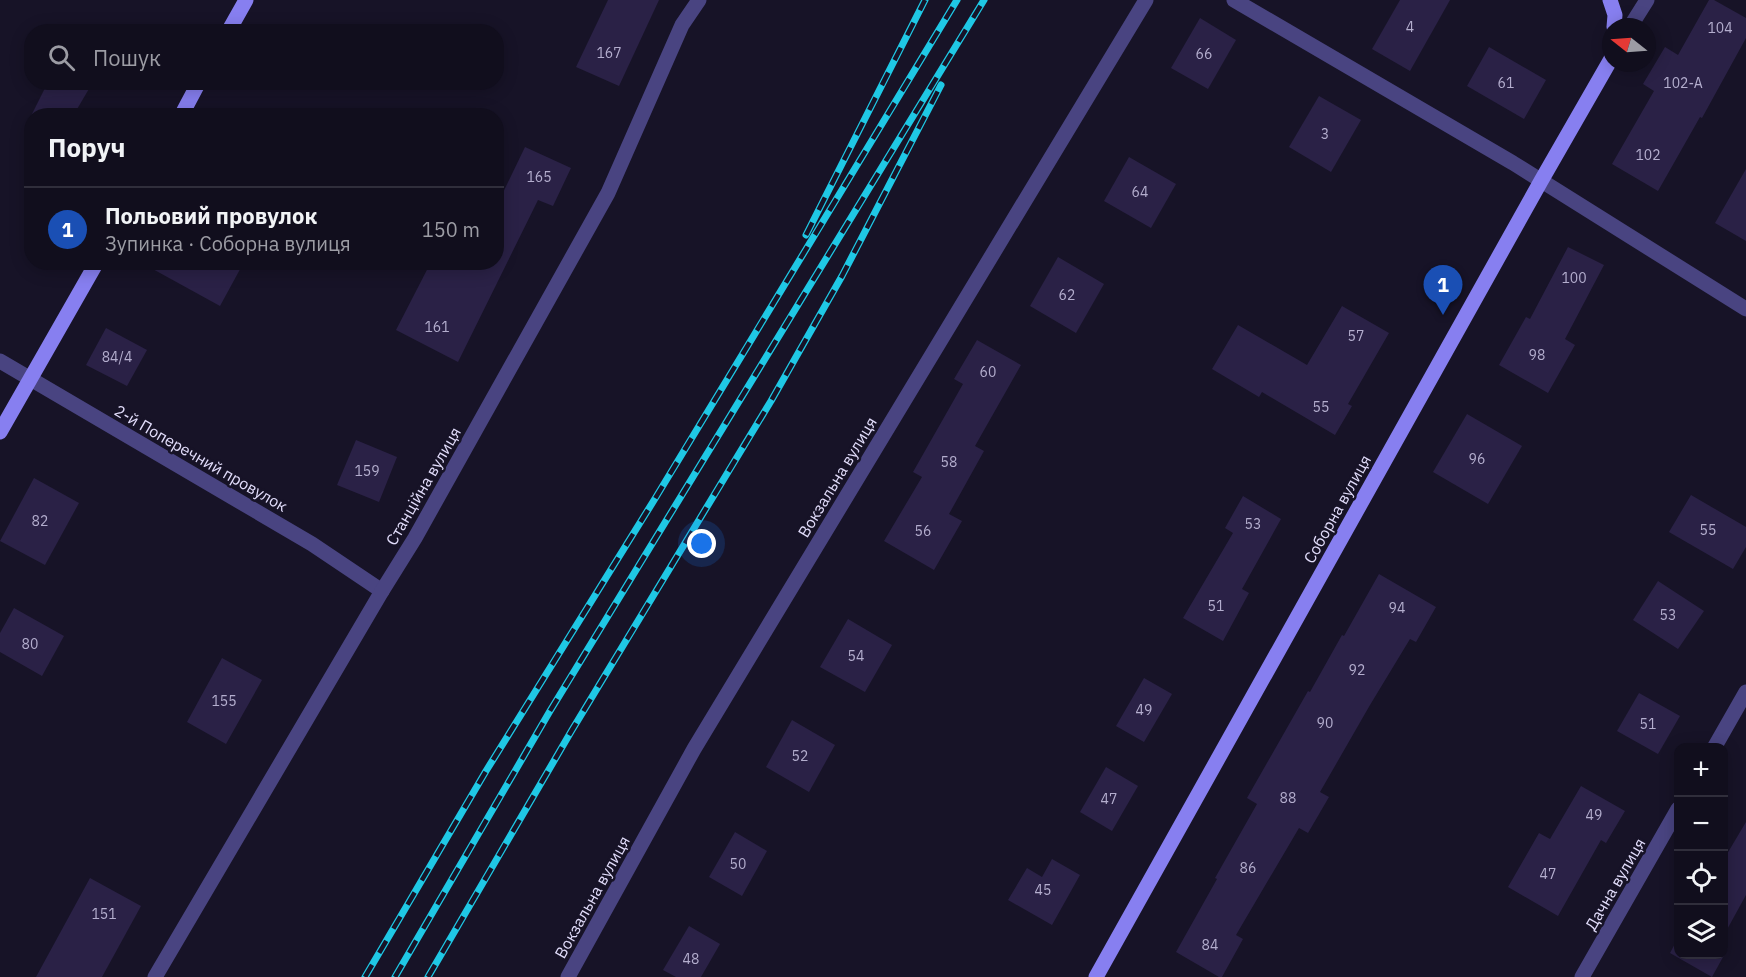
<!DOCTYPE html>
<html lang="uk">
<meta charset="utf-8">
<style>
body{margin:0;font-family:"IBM Plex Sans",sans-serif;background:#1a1726;color:#f1f3f6}
.controls{position:absolute;right:18px;bottom:18px;display:grid;overflow:hidden;border-radius:12px;box-shadow:0 3px 15px #0003}
.controls button{width:54px;height:54px;display:grid;place-items:center;padding:0;border:0;border-bottom:2px solid #302e3b;background:#110e1d;color:#f1f3f6;font:30px sans-serif}
.compass{position:absolute;left:1602px;top:18px;width:54px;height:54px;border-radius:50%;background:#110e1d;box-shadow:0 3px 15px #0003;rotate:287deg}
.you{position:absolute;left:702px;top:544px;width:21px;height:21px;margin:-15px;border:4px solid #fff;border-radius:50%;background:#1a73e8;box-shadow:0 0 0 9px #1a73e833}
.badge{display:grid;place-items:center;width:39px;height:39px;border-radius:50%;background:#1fc8e5;color:#fff;font-size:20px;font-weight:700}
.pin{position:absolute;translate:-50% -50px;filter:drop-shadow(0 2px 3px #0008)}
.pin::after{content:'';position:absolute;top:32px;width:21px;height:18px;background:inherit;clip-path:polygon(0 0,100% 0,50% 100%)}
.list{margin:0;padding:0;list-style:none}
h2{display:flex;justify-content:space-between;align-items:center;height:78px;margin:0;padding:0 24px;font-size:26px}
h2 small{font-size:20px;font-weight:400;color:#9c9ca4}
.list li{display:grid;grid-template-columns:39px 1fr auto;gap:18px;align-items:center;box-sizing:border-box;height:84px;padding:0 24px;border-top:2px solid #302e3b}
.list b{display:block;font-size:22px;white-space:nowrap}
.list p{margin:0;font-size:20px;white-space:nowrap;color:#9c9ca4}
.list em{font-size:20px;font-style:normal;color:#9c9ca4}
.icon{flex:none;width:33px;height:33px;fill:none;stroke:currentColor;stroke-width:2;stroke-linecap:round;stroke-linejoin:round}
.map{position:relative;flex:none;width:1746px;height:977px;overflow:hidden}
.search{position:absolute;background:#110e1d;box-shadow:0 3px 15px #0003;left:24px;top:24px;width:480px;height:66px;display:flex;align-items:center;gap:15px;box-sizing:border-box;padding:0 21px;border-radius:24px;color:#9c9ca4;font-size:22px}
.panel{position:absolute;background:#110e1d;box-shadow:0 3px 15px #0003;left:24px;top:108px;width:480px;height:162px;border-radius:24px}
.map>svg:first-child{display:block}
</style>
<div class="map">
<svg width="1746" height="977" viewBox="0 0 1746 977">
<rect width="100%" height="100%" fill="#171327"/>
<g fill="#2a2146">
<path d="M608,0h51l-40,86 -43,-19z"/>
<path d="M1400,0h50l-40,71 -38,-22z"/>
<path d="M1709,0h5l32,18v20l-44,80 -2,-1 -42,74 -46,-27 42,-73 -11,-7 22,-37 13,8z"/>
<path d="M1200,18l36,22 -28,49 -37,-21z"/>
<path d="M1489,47l57,33 -22,39 -57,-33z"/>
<path d="M48,82h45l-20,34h-42z"/>
<path d="M1319,96l42,24 -30,52 -42,-25z"/>
<path d="M525,147l46,21 -18,38 -15,-6 -80,162 -62,-32 35,-68h65v-55z"/>
<path d="M1129,157l47,27 -25,44 -47,-27z"/>
<path d="M1746,169v72l-31,-18z"/>
<path d="M1568,247l36,18 -39,74 10,6 -27,48 -49,-28 27,-48 4,2z"/>
<path d="M1058,257l46,27 -28,49 -46,-27z"/>
<path d="M140,262h104l-24,44z"/>
<path d="M1342,306l47,27 -41,71 4,2 -17,29 -73,-43 -3,5 -47,-28 26,-44 69,40z"/>
<path d="M106,328l41,22 -20,36 -41,-21z"/>
<path d="M977,340l44,25 -46,81 9,5 -35,63 13,7 -28,49 -50,-29 38,-64 -9,-5 50,-88 -9,-5z"/>
<path d="M1467,414l55,32 -34,58 -55,-32z"/>
<path d="M356,440l41,17 -18,45 -42,-17z"/>
<path d="M34,478l45,25 -34,62 -45,-24z"/>
<path d="M1691,495l55,32v20l-13,22 -64,-37z"/>
<path d="M1243,496l38,23 -39,70 7,4 -26,48 -40,-23 50,-85 -8,-5z"/>
<path d="M1379,574l57,33 -20,35 -6,-3 -40,66 -50,87 9,5 -21,36 -9,-5 -63,107 7,4 -21,38h-3l-43,-25 41,-73 -2,-1 42,-74 -10,-6 61,-107 2,1 32,-57 2,1z"/>
<path d="M1658,581l46,30 -26,38 -45,-29z"/>
<path d="M14,608l50,28 -22,40 -42,-24v-19z"/>
<path d="M848,619l44,26 -27,47 -45,-25z"/>
<path d="M222,658l40,22 -36,64 -39,-22z"/>
<path d="M1144,678l28,16 -28,48 -28,-16z"/>
<path d="M1639,693l41,23 -22,38 -41,-23z"/>
<path d="M792,720l43,25 -26,47 -43,-25z"/>
<path d="M1106,767l32,19 -26,45 -32,-19z"/>
<path d="M1581,786l44,25 -19,32 -5,-3 -43,76 -50,-29 31,-54 11,6z"/>
<path d="M1746,822v73l-22,40v-76z"/>
<path d="M735,832l32,19 -25,45 -33,-19z"/>
<path d="M1052,859l28,16 -28,50 -44,-25 19,-32 15,9z"/>
<path d="M90,878l51,28 -39,71h-66z"/>
<path d="M689,926l31,18 -19,33h-25l-13,-7z"/>
<path d="M1678,938v16h46v-8l4,2 -16,29 -42,-24z"/>
</g>
<g fill="none" stroke-linecap="round" stroke-linejoin="round">
<g stroke="#494481" stroke-width="15">
<path d="M1234,0l279,163 233,146"/>
<path d="M1630,27l17,-27"/>
<path d="M0,361l312,183 70,47"/>
<path d="M1714,748l32,-56"/>
<path d="M155,977l227,-386 33,-53 193,-345 74,-168 17,-25"/>
<path d="M568,977l126,-228 452,-749"/>
<path d="M1582,977l96,-168"/>
</g>
<g stroke="#877ff0" stroke-width="15">
<path d="M1610,0l5,15 -1,12"/>
<path d="M228,32l18,-32"/>
<path d="M181,116l18,-34"/>
<path d="M0,432l97,-170"/>
<path d="M1096,977l445,-796 70,-122"/>
</g>
<g stroke="#1fc8e5" stroke-width="7">
<g id="rail">
<path d="M806,235l119,-235"/>
<path d="M365,977l121,-206 170,-274 301,-497"/>
<path d="M395,977l155,-266 434,-711"/>
<path d="M428,977l144,-247 199,-329 71,-125 99,-191"/>
</g>
</g>
<use href="#rail" stroke="#171327" stroke-width="4.5" stroke-dasharray="14" stroke-linecap="butt"/>
</g>
<g text-anchor="middle" dominant-baseline="central" stroke-width="5" stroke-linejoin="round" paint-order="stroke">
<g font-size="14" fill="#b4aece">
<text x="1410" y="27">4</text>
<text x="1720" y="28">104</text>
<text x="609" y="53">167</text>
<text x="1204" y="54">66</text>
<text x="1506" y="83">61</text>
<text x="1683" y="83">102-А</text>
<text x="1325" y="134">3</text>
<text x="1648" y="155">102</text>
<text x="539" y="177">165</text>
<text x="1140" y="192">64</text>
<text x="1574" y="278">100</text>
<text x="1067" y="295">62</text>
<text x="437" y="327">161</text>
<text x="1356" y="336">57</text>
<text x="1537" y="355">98</text>
<text x="117" y="357">84/4</text>
<text x="988" y="372">60</text>
<text x="1321" y="407">55</text>
<text x="1477" y="459">96</text>
<text x="949" y="462">58</text>
<text x="367" y="471">159</text>
<text x="40" y="521">82</text>
<text x="1253" y="524">53</text>
<text x="1708" y="530">55</text>
<text x="923" y="531">56</text>
<text x="1216" y="606">51</text>
<text x="1397" y="608">94</text>
<text x="1668" y="615">53</text>
<text x="30" y="644">80</text>
<text x="856" y="656">54</text>
<text x="1357" y="670">92</text>
<text x="224" y="701">155</text>
<text x="1144" y="710">49</text>
<text x="1325" y="723">90</text>
<text x="1648" y="724">51</text>
<text x="800" y="756">52</text>
<text x="1288" y="798">88</text>
<text x="1109" y="799">47</text>
<text x="1594" y="815">49</text>
<text x="738" y="864">50</text>
<text x="1248" y="868">86</text>
<text x="1548" y="874">47</text>
<text x="1043" y="890">45</text>
<text x="104" y="914">151</text>
<text x="1210" y="945">84</text>
<text x="691" y="959">48</text>
</g>
<g font-size="16" fill="#e2ddfb" stroke="#171327">
<text transform="translate(201 458) rotate(30)">2-й Поперечний провулок</text>
<text transform="translate(837 477) rotate(-59)">Вокзальна вулиця</text>
<text transform="translate(423 486) rotate(-60)">Станційна вулиця</text>
<text transform="translate(1337 509) rotate(-61)">Соборна вулиця</text>
<text transform="translate(1615 884) rotate(-60)">Дачна вулиця</text>
<text transform="translate(592 897) rotate(-61)">Вокзальна вулиця</text>
</g>
</g>
</svg>
<div class="controls">
<button>+</button>
<button>−</button>
<button><svg class="icon" aria-label="locate" viewBox="0 0 24 24"><circle cx="12" cy="12" r="6"/><path d="M12 2v4M12 18v4M2 12h4M18 12h4"/></svg></button>
<button><svg class="icon" aria-label="layers" viewBox="0 0 24 24"><path d="M12 4l9 5-9 5-9-5zM3 14l9 5 9-5"/></svg></button>
</div>
<svg class="compass" viewBox="-18 -18 36 36"><path d="M0-13l5 13h-10z" fill="#e53935"/><path d="M0 13l5-13h-10z" fill="#9c9ca4"/></svg>
<div class="you"></div>
<div class="pin badge" style="left:1443px;top:315px;background:#1a4fb4">1</div>
<div class="search"><svg class="icon" aria-label="search" viewBox="0 0 24 24"><circle cx="10" cy="10" r="6"/><path d="M15 15l6 6"/></svg>Пошук</div>
<section class="panel">
<h2>Поруч<small></small></h2>
<ul class="list">
<li><span class="badge" style="background:#1a4fb4">1</span><div><b>Польовий провулок</b><p>Зупинка · Соборна вулиця</p></div><em>150 m</em></li>
</ul>
</section>
</div>
